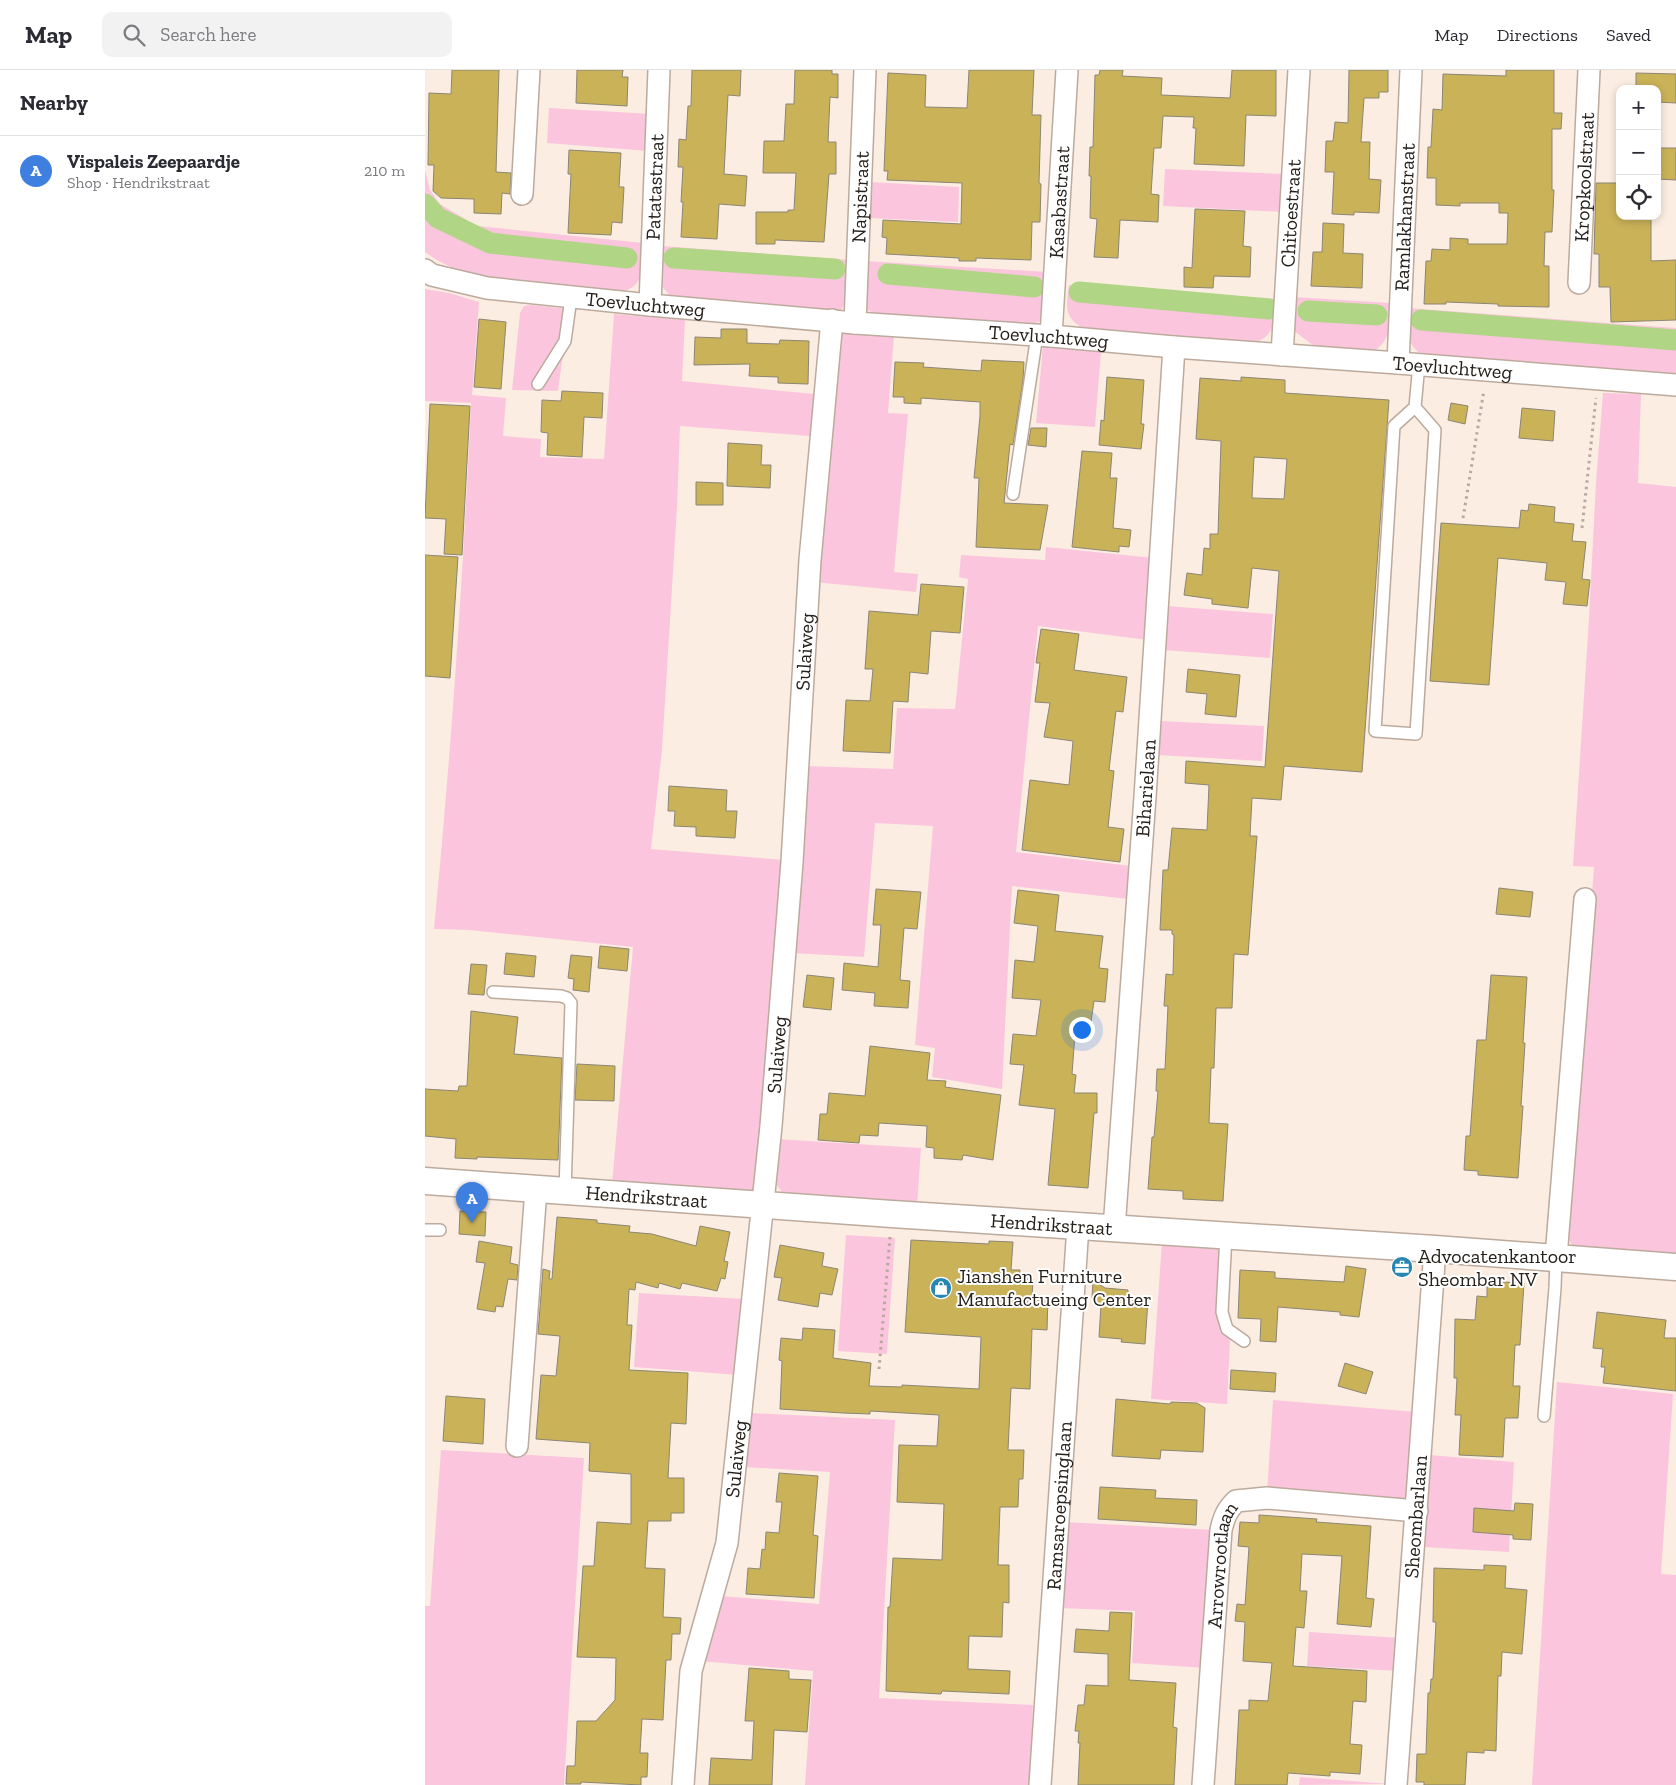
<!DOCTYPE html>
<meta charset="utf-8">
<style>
body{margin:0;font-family:"Zilla Slab",serif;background:#f2f2f3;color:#2b2b33}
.controls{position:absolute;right:15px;top:15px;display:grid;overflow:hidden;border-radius:10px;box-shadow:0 2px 8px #0003}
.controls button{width:45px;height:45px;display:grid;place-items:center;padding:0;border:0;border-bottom:1px solid #e1e1e2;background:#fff;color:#2b2b33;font:25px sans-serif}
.you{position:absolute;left:656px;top:959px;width:18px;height:18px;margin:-12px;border:4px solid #fff;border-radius:50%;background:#1a73e8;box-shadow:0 0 0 8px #1a73e833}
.badge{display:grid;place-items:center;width:32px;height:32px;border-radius:50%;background:#b45309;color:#fff;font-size:16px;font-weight:700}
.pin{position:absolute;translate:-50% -41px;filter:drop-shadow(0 1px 2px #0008)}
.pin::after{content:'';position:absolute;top:26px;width:18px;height:15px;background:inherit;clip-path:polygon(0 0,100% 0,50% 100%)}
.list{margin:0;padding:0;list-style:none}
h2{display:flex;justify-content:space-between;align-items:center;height:65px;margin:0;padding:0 20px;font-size:21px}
h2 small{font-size:16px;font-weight:400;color:#7c7c81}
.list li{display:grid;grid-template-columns:32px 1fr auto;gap:15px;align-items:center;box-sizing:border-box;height:70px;padding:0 20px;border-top:1px solid #e1e1e2}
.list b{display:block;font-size:19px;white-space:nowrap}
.list p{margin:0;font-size:16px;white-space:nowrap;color:#7c7c81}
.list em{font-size:16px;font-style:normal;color:#7c7c81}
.icon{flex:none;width:28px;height:28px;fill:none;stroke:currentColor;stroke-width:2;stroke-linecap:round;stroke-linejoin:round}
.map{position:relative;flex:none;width:1251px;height:1715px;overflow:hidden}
header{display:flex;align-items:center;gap:30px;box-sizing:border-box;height:70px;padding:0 25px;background:#fff;border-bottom:1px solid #e1e1e2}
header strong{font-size:24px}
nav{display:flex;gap:28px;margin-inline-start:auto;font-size:18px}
.search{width:350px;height:45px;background:#f2f2f3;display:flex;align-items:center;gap:12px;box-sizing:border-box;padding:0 18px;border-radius:10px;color:#7c7c81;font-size:19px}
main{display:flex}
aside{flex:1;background:#fff}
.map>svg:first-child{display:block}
</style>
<header>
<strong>Map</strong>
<div class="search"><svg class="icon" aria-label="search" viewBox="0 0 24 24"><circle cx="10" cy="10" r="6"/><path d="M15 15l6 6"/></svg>Search here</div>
<nav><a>Map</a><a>Directions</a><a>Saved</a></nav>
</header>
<main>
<aside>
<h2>Nearby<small></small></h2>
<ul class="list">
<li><span class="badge" style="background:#3f7fe0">A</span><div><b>Vispaleis Zeepaardje</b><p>Shop · Hendrikstraat</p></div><em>210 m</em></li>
</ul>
</aside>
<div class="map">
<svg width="1251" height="1715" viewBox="0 0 1251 1715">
<rect width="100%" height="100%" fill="#fcede2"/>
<g fill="#fbc6dd">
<path d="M124,38l102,6 -3,37 -101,-8z"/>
<path d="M740,99l120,5 -1,38 -121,-6z"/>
<path d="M0,100l5,20 10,14 37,22 167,17c-1,22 2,46 -26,49 -24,-2 -48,-5 -73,-7 -41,-4 -86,-7 -120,-33z"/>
<path d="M445,112l89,5 -1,35 -90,-4z"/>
<path d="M237,176l188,14c-2,16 1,38 -10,51l-162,-13 -8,-2 -10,-12z"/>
<path d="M439,191l184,11 -6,49 -11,3 -156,-10 -7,-4 -4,-6z"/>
<path d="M644,215l209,14c-3,19 -2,37 -24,44l-173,-16c-19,-12 -14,-23 -12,-42z"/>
<path d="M0,219l24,4 30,9 -7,93 34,3 -3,38 38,3 -1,18 64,2 10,-145 71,6 -3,61 132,13 -4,42 -130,-10 -3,81 -15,243 -11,99 133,11 -25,327 -5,6 -142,-9 21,-237 -164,-17 -35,-1c17,-175 29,-350 37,-526l-46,-2z"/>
<path d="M868,227l98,6c-1,18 1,37 -17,48l-55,-3 -9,-5 -17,-13z"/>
<path d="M106,235l38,4 -11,82 -46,-1 8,-77 4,-7z"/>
<path d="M982,238l269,20v49l-255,-23c-17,-11 -13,-28 -14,-46z"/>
<path d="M420,262l49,4 -6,77 20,1 -14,158 24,2 -2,18 -102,-10 23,-241z"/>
<path d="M618,276l58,5 -6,76 -59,-4z"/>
<path d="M1178,323l38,1 -3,89 38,4v769l-97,-7c-9,-4 -10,-7 -11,-17l26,-365 -21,-1 16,-248 7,-136z"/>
<path d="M621,477l108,11 -6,82 -110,-14 -22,226 115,14 -3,33 -116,-13 -10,203 -70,-12 3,-29 -20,-3 18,-219 -58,-3 -11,134 -73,-4 16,-187 86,3 4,-61 58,1 13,-130 -9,-2 2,-22 84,5z"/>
<path d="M741,536l107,8 -3,44 -107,-8z"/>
<path d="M735,651l104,5 -2,35 -105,-6z"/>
<path d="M351,1069l145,9 -4,58 -129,-10c-21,-12 -13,-37 -12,-57z"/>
<path d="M421,1165l49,3 -8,116 -49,-3z"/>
<path d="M737,1172l65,5 -5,68 8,26 -3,63 -76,-5z"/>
<path d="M214,1223l106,6 -7,76 -104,-8z"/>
<path d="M1132,1312l116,12 -12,180 15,1v210h-144z"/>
<path d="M848,1330l144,12 -5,79 -8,12 -137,-10z"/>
<path d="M326,1343l144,7 -16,278 154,7 -3,80h-225l8,-114 -113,-10 21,-65 98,8 11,-132 -87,-5z"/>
<path d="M16,1380l143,8 -20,327h-139v-179h5z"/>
<path d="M1004,1385l85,7 -5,90 -87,-5z"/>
<path d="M640,1452l149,8 -9,138 -73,-5 3,-52 -76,-3z"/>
<path d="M884,1562l92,6 -2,33 -92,-5z"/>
<path d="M875,1707l90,7 -91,1z"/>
</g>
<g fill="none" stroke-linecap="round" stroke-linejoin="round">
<g stroke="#afd585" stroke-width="21">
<path d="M0,134l13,14 52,25 137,15"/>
<path d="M249,188l161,11"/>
<path d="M463,204l146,13"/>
<path d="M654,222l190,17"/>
<path d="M883,241l69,4"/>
<path d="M996,250l255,20"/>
</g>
</g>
<g fill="#cab258" stroke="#8b8674" fill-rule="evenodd">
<path d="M27,0h47l-3,102 15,1 -1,21 -8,-1 -1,21 -27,-1v-14l-33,-1 -8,-7 1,-26h-6l1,-72 22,1z"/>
<path d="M152,0h46l-1,7h6l-1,29 -51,-3z"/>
<path d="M267,0h49l-1,26 -12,-1 -4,79 23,2 -2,30 -26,-2 -2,35 -36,-2 2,-35h-2l2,-35h-5l1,-28 7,1 2,-34h3z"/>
<path d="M370,0h37v4h6v24l-8,-1 -2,45h8v32h-7l-5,68 -49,-2v4h-19v-32h32v-2h6l2,-37h-33l1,-32h20l2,-37h8z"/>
<path d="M544,0h65l-2,45h9l-2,68 2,1 -1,38h-8l-1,38 -55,-2v3h-17v-3l-73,-4 1,-16 -5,-1 1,-17 78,4 1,-41 -75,-3 1,-9h-4l4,-98 38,2 -1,32 42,1z"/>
<path d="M675,0h23l-1,6 40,2 -1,17 69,3 2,-28h44v46l-30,-1 -2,51 -50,-2 2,-36h-3l1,-11 -31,-1 -2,32h-7l-3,46 8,1 -1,27 -38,-2 -2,38 -24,-1 3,-38 -7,-1 1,-42h-2l1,-29h3l2,-72h4z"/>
<path d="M924,0h39v22h-9v6h-15l-3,44h9l-1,37 12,1 -2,33 -25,-1v3l-22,-1 2,-42h-9l1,-31h7l2,-19 13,1z"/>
<path d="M1081,0h48v43h8l-1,16h-9v61h2l-2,42h-7l-1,34h5v41l-51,-1v-2l-52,-2v2h-22l2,-43h5l1,-12 18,1v-12l18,1v5h39l1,-31h-9v-10h-39v3l-24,-1v-27h-9l1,-31h3l2,-38 9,1 1,-36 63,2z"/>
<path d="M1211,3l40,1v29l-19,-1v-13h-21z"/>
<path d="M1232,78h19v32l-19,-1z"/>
<path d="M144,80l52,3 -2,34h5l-2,36 -10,-1 -1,13 -43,-2 3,-59h-3z"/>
<path d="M1171,113h24v33h31v45l25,-1v60l-65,2 -1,-35h-11v-33h-5z"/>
<path d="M770,139l50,2 -2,35 8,1 -1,30 -36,-1 -1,12 -29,-1v-20l8,1z"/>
<path d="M898,153l21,1 -1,29 20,1 -1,34 -51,-2 2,-34h9z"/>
<path d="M54,249l27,3 -5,67 -27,-2z"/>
<path d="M296,259h26v14l32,1 1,-4 29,1 -1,43 -30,-1v-6l-29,-1 1,-12 -56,1 1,-28 26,1z"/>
<path d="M557,290l42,2 -1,18 -10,65 -3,-1 -6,59 44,2 -8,45 -64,-3 3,-69h-5l6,-62v-14l-59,-4v6l-17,-1v-6h-11l2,-35 29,1 -1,4 58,4z"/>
<path d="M682,307l37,3 -3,44h3l-3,25 -42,-4 2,-25 3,1z"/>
<path d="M816,307l44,3v13l104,7 -27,372 -78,-6 -3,34 -29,-2 -2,38h7l-9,119 -14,-1 -2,54h-16l-2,60h-3l-2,55 19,1 -5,77 -40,-2v-8l-35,-2 4,-52h2l4,-46h-2l1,-22h8l3,-63h-4l2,-32 7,1 1,-40 -2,-1v-4h-12l3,-60h5l4,-42 35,2 2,-45 -24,-2 1,-22 79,6 14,-196 -27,-3 -4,40 -36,-4v-5l-28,-4 3,-22 15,2 2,-27 6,1v-15h8l3,-93 -25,-2 4,-61 41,3zM829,387l33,2 -3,40 -32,-1z"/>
<path d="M137,321l41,2 -1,25 -18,-1 -2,40 -35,-2 1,-22 -7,-1 1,-32 19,1z"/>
<path d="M1026,333l17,3 -3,18 -17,-4z"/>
<path d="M5,334l40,2 -8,149 -18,-1 2,-35 -21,-1z"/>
<path d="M1097,338l33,3 -2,30 -34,-3z"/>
<path d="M606,358h16l-1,19 -18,-2z"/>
<path d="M303,373l34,2 -1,20h10l-1,23 -43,-2z"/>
<path d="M657,381l30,2 -2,25h7l-4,50 18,2 -2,17 -10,-1v6l-47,-5z"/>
<path d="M271,412l27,1v22h-27z"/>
<path d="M1104,434l26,3 -1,15 20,2 -2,17 14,1 -4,37 8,1 -3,26 -24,-2 3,-22 -21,-2 2,-17 -49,-5 -9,127 -59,-4 11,-158 78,5 2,-18 7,1z"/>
<path d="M0,485l33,2 -8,121 -25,-2z"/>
<path d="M496,514l43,3 -4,46 -29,-2 -3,43 -18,-2 -2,30 -15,-1 -3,52 -47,-2 3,-51 24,1 3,-32h-8l4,-58 49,4z"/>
<path d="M616,559l38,5 -5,36 53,7 -4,35 -7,-1 -7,59 5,1 -6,56 16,2 -4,33 -98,-12 8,-70 39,5 4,-44 -29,-4 6,-34 -15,-1 5,-39h-4z"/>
<path d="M763,599l52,6 -4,42 -31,-3 2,-20 -21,-2z"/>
<path d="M244,716l58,4 -1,21h11l-2,27 -39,-2v-9l-22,-1 1,-15h-7z"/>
<path d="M1074,818l34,4 -3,25 -34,-3z"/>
<path d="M451,819l45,3 -4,37 -13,-1 -4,52 10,1 -2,27 -34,-2 1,-13 -33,-3 2,-27 34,4 3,-42h-8z"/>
<path d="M593,820l41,5 -4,36 48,5 -4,32 9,1 -3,33 -11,-1 -5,35 -14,-2 -3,40 4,1 -2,18h23v20h-3l-6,75 -40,-3 7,-76 -36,-4 5,-40 -14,-1 3,-30 23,2 5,-36 -29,-2 3,-38 19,2 4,-36 -24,-3z"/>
<path d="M175,876l29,3 -2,22 -29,-3z"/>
<path d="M81,883l30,3 -2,21 -30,-3z"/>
<path d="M146,885l21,2 -3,35 -16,-2 1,-11 -6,-1z"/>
<path d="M46,894l16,1 -3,30 -16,-1z"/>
<path d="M382,905l27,3 -3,32 -28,-3z"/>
<path d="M1066,905l36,2 -4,66h2l-4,63h2l-5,72 -40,-3v-4l-14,-1 2,-34h4l7,-96h9z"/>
<path d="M46,941l47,6 -4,37 48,4 -4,102 -81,-3v2l-22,-1 1,-19 -31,-3v-47l33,2 1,-5h8z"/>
<path d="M445,976l60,7 -3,27 19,1 -1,6 56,8 -8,65 -30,-5 -1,5 -28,-2v-10l-8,-1 1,-21 -48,-3 -1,13 -18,-1 -1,8 -41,-3 2,-26h7l2,-21 36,3z"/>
<path d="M152,994l38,2 -1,35 -39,-1z"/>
<path d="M35,1141l26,1 -1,24 -26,-2z"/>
<path d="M132,1147l40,3v3l33,3 -1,6 23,2 44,12 4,-20 30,6 -6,29 4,1 -3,17 -4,-1 -4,13 -35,-8 -2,6 -21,-6 -1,5 -22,-6 -1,8 -6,-1 -2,36h5l-3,45 59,3 -2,51 -15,-1 -3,55h16v35h-13v8h-23l-3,47 20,1 -2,48 18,1 -1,16h-8l-1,26h-5l-3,60 -21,-1 -2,34h8l-1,24h-6v8l-60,-3v2h-15l1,-18h8l2,-45h19l19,-21 1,-42 -39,-1 6,-91h11l3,-44 34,2v-50l-42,-3 1,-28 -54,-4 5,-64 15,1 4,-40 -22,-2 5,-65 7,2 -1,8h3z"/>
<path d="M486,1170l78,4v-3l24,1 -2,28h9l-1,9h14l-1,18 16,1 -1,32 -15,-1 -2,60 -19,-1 -3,62h16l-1,29h-4l-1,28h-18l-2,58h11v38l-6,-1 -1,35 -33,-1 -1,33 42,2 -1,23 -67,-3 -1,3 -55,-3 2,-84h2l3,-49 49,2 2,-56 -47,-2 2,-57 38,1 2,-31 -69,-4v3l-27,-1 -63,-4 2,-48 -3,-1 2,-22 21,2 1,-12 32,2 -2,28 38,5 -2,23 33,1v-2l77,4 2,-52 -76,-5z"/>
<path d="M54,1171l33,6 -2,16 8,2 -1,15 -9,-1 -5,28 -7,-1 -1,6 -18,-3 8,-46 -9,-1z"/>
<path d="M355,1175l44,8 -2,13 16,3 -6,26 -12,-2 -2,14 -40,-7 4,-22 -8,-1z"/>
<path d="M921,1196l20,3 -7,48 -19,-2v-3l-62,-5 -2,35 -16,-1 1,-22 -23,-1 2,-48 35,2v6l69,4z"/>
<path d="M668,1210l12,8 23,2v8l20,2 -3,44 -24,-2 1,-3 -23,-2 2,-32 -9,-7z"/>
<path d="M1062,1211l37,2 -4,62h-5l-2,41h7l-2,32h-13l-2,39 -44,-2 2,-40h-6l2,-37h-3l1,-59 20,1 2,-24 10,1z"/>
<path d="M1172,1242l69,8 -2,18h12v53l-73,-8 2,-16h-4l2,-18 -10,-1z"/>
<path d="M920,1293l28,9 -7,22 -28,-8z"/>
<path d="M806,1300l45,3 -1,19 -45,-3z"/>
<path d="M21,1326l39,3 -2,45 -40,-3z"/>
<path d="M691,1329l54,5 1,-2 26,1 8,5 -2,44 -42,-2 -1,9 -48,-3z"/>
<path d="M354,1403l39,3 -5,59 5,1 -4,62 -68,-4 2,-26 12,1 2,-20 3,1 1,-18 13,1 3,-31h-6z"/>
<path d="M675,1417l56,3 -1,8 42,2 -1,25 -98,-6z"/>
<path d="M1090,1433l18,1 -2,36 -18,-1v-4l-40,-3 1,-24 40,3z"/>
<path d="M834,1445l58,4 -1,3 55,4 -5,72 8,1 -3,28 -34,-3 5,-68 -40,-2 -2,37h7l-3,37 -8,-1 -3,39 74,5 -1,31 -13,-1 -3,43 12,1 -2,29 -30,-2v4l-42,-3 -1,12h-52l4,-75h10v-10l19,1 4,-38 -29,-2 2,-39 -10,-1 2,-17 8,1 4,-58 -11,-1 2,-24 19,1z"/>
<path d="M1059,1495l22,1 -1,22 22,2 -5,64 -20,-2 -1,24h-3l-2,75 -12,-1v3l-17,-1 -2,33h-41v-3h-8l1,-28h9l2,-61h2l1,-14h2l3,-57h-3l1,-54 50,2z"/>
<path d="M685,1542l22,1 -3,67 47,3 -3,44 4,1 -3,57h-96l2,-42h-2l1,-12h-4l3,-26h6l2,-20 22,1v-32l-34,-2 2,-23 33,2z"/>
<path d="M324,1598l40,3v8l22,1 -4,52 -33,-2 -2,55h-63l2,-27 41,2 2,-39h-9z"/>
</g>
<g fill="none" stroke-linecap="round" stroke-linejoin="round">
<g stroke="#bcaa9d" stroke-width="14">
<g id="service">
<path d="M113,314l27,-43 6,-43"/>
<path d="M990,337l-21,19 -19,305 41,3 19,-304 -20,-23 4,-43"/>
<path d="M588,424l24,-159"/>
<path d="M68,922l68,4 6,2 4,5 -6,188"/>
<path d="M0,1160h15"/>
<path d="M801,1165l-4,77 5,17 17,12"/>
<path d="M1119,1346l11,-128 1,-31"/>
</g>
</g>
<g stroke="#bcaa9d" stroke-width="24">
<g id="minor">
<path d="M97,124l7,-124"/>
<path id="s1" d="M0,200l7,5 55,13 163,17 205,18 196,13 123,11 224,16 278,22"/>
<path id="s2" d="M1154,213l10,-213"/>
<path id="s3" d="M225,235l9,-235"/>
<path id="s4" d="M430,253l10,-253"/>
<path id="s5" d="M626,266l16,-266"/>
<path id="s6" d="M857,285l17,-285"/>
<path id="s7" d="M973,293l13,-293"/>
<path id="s8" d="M689,1159l31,-432 29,-450"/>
<path d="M1131,1187l29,-358"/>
<path d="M92,1376l19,-257"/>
<path id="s9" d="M258,1715l8,-114 36,-128 44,-417 21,-264 18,-302 22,-240"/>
<path id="s10" d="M615,1715l38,-559"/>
<path id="s11" d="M778,1715l18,-255c3,-13 6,-20 15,-29l31,-3 150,13"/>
<path id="s12" d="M971,1715l39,-536"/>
</g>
</g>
<g stroke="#bcaa9d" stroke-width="29">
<g id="tertiary">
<path id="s13" d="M0,1111l467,33 543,35 241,18"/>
</g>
</g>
<g stroke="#b5a9a0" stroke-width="3" stroke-dasharray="2.5 4" stroke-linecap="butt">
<path d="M1038,448l21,-128"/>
<path d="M1157,458l14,-130"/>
<path d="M454,1299l11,-132"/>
</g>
<use href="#service" stroke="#fff" stroke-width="11"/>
<use href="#minor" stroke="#fff" stroke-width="21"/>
<use href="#tertiary" stroke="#fff" stroke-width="26"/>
</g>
<defs>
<g id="office-disc" transform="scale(1.125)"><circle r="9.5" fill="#2786b2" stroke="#fff"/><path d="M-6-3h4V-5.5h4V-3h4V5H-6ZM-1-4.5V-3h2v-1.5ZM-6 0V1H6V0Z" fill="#fff"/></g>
<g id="shop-disc" transform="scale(1.125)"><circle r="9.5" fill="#2786b2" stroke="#fff"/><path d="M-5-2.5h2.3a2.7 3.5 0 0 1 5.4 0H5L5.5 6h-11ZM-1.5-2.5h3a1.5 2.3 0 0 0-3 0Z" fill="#fff"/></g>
</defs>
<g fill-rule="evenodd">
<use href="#office-disc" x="977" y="1197"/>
<use href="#shop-disc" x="516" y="1218"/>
</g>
<g text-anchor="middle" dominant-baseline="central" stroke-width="4" stroke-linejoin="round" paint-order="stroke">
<g font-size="20" fill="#26201b" stroke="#fff">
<text stroke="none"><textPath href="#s2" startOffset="106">Kropkoolstraat</textPath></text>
<text stroke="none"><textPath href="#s3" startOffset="118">Patatastraat</textPath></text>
<text stroke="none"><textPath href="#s4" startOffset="126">Napistraat</textPath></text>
<text stroke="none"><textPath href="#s5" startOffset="134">Kasabastraat</textPath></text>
<text stroke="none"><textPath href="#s6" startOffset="142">Chitoestraat</textPath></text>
<text stroke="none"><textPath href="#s7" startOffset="146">Ramlakhanstraat</textPath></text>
<text stroke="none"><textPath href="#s1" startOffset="224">Toevluchtweg</textPath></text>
<text stroke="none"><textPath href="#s1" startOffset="629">Toevluchtweg</textPath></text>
<text stroke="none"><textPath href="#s1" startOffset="1034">Toevluchtweg</textPath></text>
<text stroke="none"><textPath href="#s9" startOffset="1142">Sulaiweg</textPath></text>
<text stroke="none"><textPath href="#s8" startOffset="442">Biharielaan</textPath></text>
<text stroke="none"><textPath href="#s9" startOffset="738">Sulaiweg</textPath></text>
<text stroke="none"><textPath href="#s13" startOffset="222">Hendrikstraat</textPath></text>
<text stroke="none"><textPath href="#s13" startOffset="628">Hendrikstraat</textPath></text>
<text stroke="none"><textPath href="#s9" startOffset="332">Sulaiweg</textPath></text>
<text stroke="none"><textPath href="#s10" startOffset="280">Ramsaroepsinglaan</textPath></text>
<text stroke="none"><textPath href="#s12" startOffset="269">Sheombarlaan</textPath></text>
<text stroke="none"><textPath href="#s11" startOffset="221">Arrowrootlaan</textPath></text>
</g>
<g font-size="20" fill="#26201b" stroke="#fff" text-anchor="start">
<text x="993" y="1186">Advocatenkantoor<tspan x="993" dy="23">Sheombar NV</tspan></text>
<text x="532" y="1206">Jianshen Furniture<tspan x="532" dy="23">Manufactueing Center</tspan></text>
</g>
</g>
</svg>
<div class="controls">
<button>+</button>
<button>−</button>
<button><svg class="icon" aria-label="locate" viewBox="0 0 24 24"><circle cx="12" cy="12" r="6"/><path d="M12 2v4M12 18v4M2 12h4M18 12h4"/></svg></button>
</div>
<div class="you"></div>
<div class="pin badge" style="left:47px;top:1153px;background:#3f7fe0">A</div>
</div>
</main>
